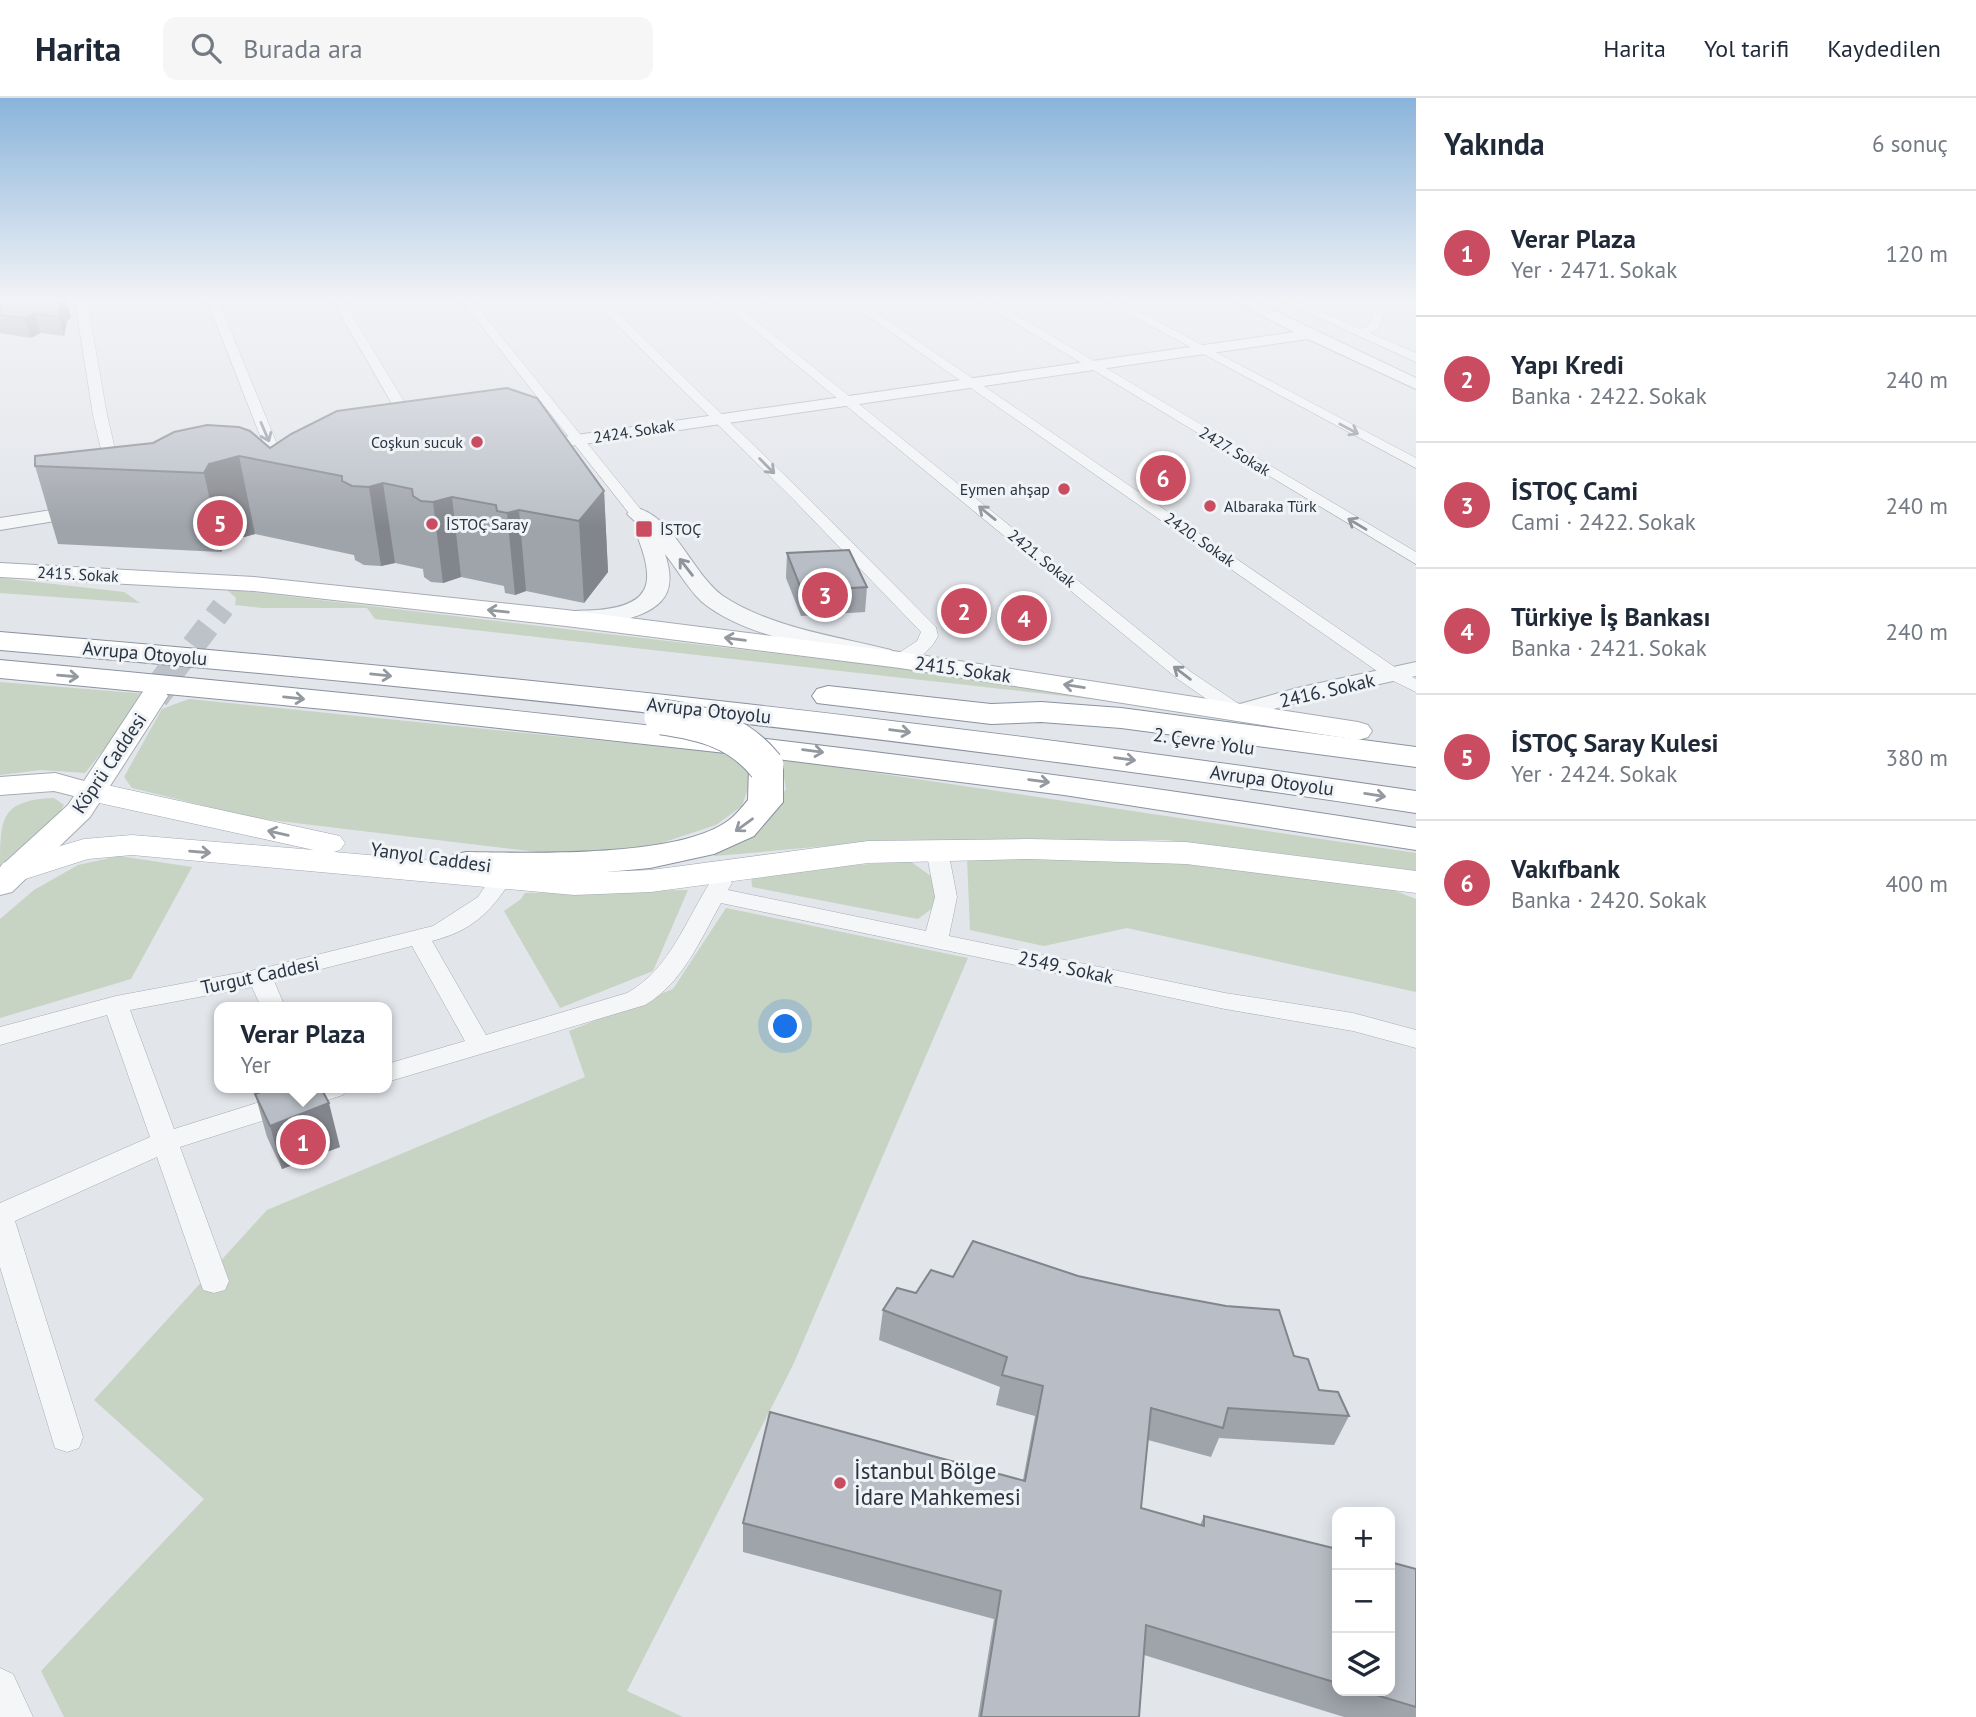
<!DOCTYPE html>
<html lang="tr">
<meta charset="utf-8">
<style>
body{margin:0;font-family:"PT Sans",sans-serif;background:#f6f6f7;color:#1f2937}
.controls{position:absolute;right:21px;bottom:21px;display:grid;overflow:hidden;border-radius:14px;box-shadow:0 4px 18px #0003}
.controls button{width:63px;height:63px;display:grid;place-items:center;padding:0;border:0;border-bottom:2px solid #e0e1e3;background:#fff;color:#1f2937;font:35px sans-serif}
.you{position:absolute;left:786px;top:929px;width:24px;height:24px;margin:-18px;border:5px solid #fff;border-radius:50%;background:#1a73e8;box-shadow:0 0 0 10px #1a73e833}
.badge{display:grid;place-items:center;width:46px;height:46px;border-radius:50%;background:#c94c60;color:#fff;font-size:23px;font-weight:700}
.pin{position:absolute;translate:-50% -50%;border:4px solid #fff;box-shadow:0 2px 7px #0006}
.popup{position:absolute;left:214px;top:904px;width:178px;height:91px;box-sizing:border-box;display:grid;place-content:center;border-radius:14px;background:#fff;filter:drop-shadow(0 2px 5px #0005);font-size:23px;white-space:nowrap;color:#747a83}
.popup b{font-size:26px;color:#1f2937}
.popup::after{content:'';position:absolute;left:50%;top:100%;margin-left:-14px;border:14px solid transparent;border-top-color:#fff}
.list{margin:0;padding:0;list-style:none}
h2{display:flex;justify-content:space-between;align-items:center;height:91px;margin:0;padding:0 28px;font-size:30px}
h2 small{font-size:23px;font-weight:400;color:#747a83}
.list li{display:grid;grid-template-columns:46px 1fr auto;gap:21px;align-items:center;box-sizing:border-box;height:126px;padding:0 28px;border-top:2px solid #e0e1e3}
.list b{display:block;font-size:26px;white-space:nowrap}
.list p{margin:0;font-size:23px;white-space:nowrap;color:#747a83}
.list em{font-size:23px;font-style:normal;color:#747a83}
.icon{flex:none;width:38px;height:38px;fill:none;stroke:currentColor;stroke-width:2;stroke-linecap:round;stroke-linejoin:round}
.map{position:relative;flex:none;width:1416px;height:1619px;overflow:hidden}
header{display:flex;align-items:center;gap:42px;box-sizing:border-box;height:98px;padding:0 35px;background:#fff;border-bottom:2px solid #e0e1e3}
header strong{font-size:33px}
nav{display:flex;gap:38px;margin-inline-start:auto;font-size:24px}
.search{width:490px;height:63px;background:#f6f6f7;display:flex;align-items:center;gap:18px;box-sizing:border-box;padding:0 24px;border-radius:14px;color:#747a83;font-size:26px}
main{display:flex}
aside{flex:1;background:#fff}
.map>svg:first-child{display:block}
</style>
<header>
<strong>Harita</strong>
<div class="search"><svg class="icon" aria-label="search" viewBox="0 0 24 24"><circle cx="10" cy="10" r="6"/><path d="M15 15l6 6"/></svg>Burada ara</div>
<nav><a>Harita</a><a>Yol tarifi</a><a>Kaydedilen</a></nav>
</header>
<main>
<div class="map">
<svg width="1416" height="1619" viewBox="0 0 1416 1619">
<rect width="100%" height="100%" fill="#e2e5ea"/>
<g fill="#c7d3c3">
<path d="M0,480l124,14 16,11 -140,-10z"/>
<path d="M226,491l655,77 212,29 -2,4 -716,-80 -8,-11h-105l-27,-3 1,-7z"/>
<path d="M0,584l148,12 -63,79 -44,-3 -41,5z"/>
<path d="M189,601l545,55 18,22 -10,30 -26,19 -70,23 -92,6 -300,-36 -122,-30 -8,-11 38,-68z"/>
<path d="M781,661l635,94v18l-249,-31 -284,1 -168,15 -3,-3 59,-42 15,-22z"/>
<path d="M54,700l10,7 -7,12 -57,51c0,-49 0,-68 54,-70z"/>
<path d="M1105,757l275,30 36,14v93l-289,-64 -83,18 -74,-16 -3,-73z"/>
<path d="M119,758l73,11 -61,112 -131,39v-99l34,-29 44,-25z"/>
<path d="M910,763l25,18 4,24 -21,16 -166,-32 -1,-14z"/>
<path d="M688,792l-35,81 -93,37 -56,-97 17,-12 4,-6z"/>
<path d="M726,810l242,50 -175,407 -166,326 56,26h-619l-23,-46 163,-172 -110,-99 173,-190 318,-133 -16,-46 104,-42z"/>
</g>
<g fill="none" stroke-linecap="round" stroke-linejoin="round">
<path stroke="#bdc1c8" stroke-width="24" stroke-dasharray="24 12" stroke-linecap="butt" d="M171,576l52,-67"/>
<path stroke="#bdc1c8" stroke-width="31" stroke-dasharray="31 15" stroke-linecap="butt" d="M154,598l18,-24"/>
<g stroke="#a7acb4" stroke-width="1">
<g id="minor">
<path d="M75,202h12l20,115 15,64 -7,4 -7,-4 -15,-64z"/>
<path d="M207,202h11l72,176 -2,3h-10l-2,-3z"/>
<path d="M332,202h11l77,128 -2,3 -5,1 -7,-4z"/>
<path d="M461,202h11l170,211 3,3 -3,3h-10z"/>
<path d="M592,202h12l200,194 132,133 2,9c-7,15 -27,32 -44,28l-3,-4 3,-4 23,-15 4,-9 -127,-132z"/>
<path d="M718,202h12l461,372 54,36 3,4 -3,4h-14l-52,-36z"/>
<path d="M845,202h13l541,370 17,9v13l-29,-14z"/>
<path d="M977,202h14l425,252v12z"/>
<path d="M1103,202h14l299,158v10z"/>
<path d="M1280,202h15l65,29 8,-3 11,-26h11l-11,28 -9,5 46,20v9z"/>
<path d="M937,746l8,1 3,5 9,47 -8,39 276,57 128,20 63,17v18l-63,-17 -128,-22 -504,-106c-21,37 -38,80 -76,102l-258,77v-18l78,-23 -53,-95 -138,35 11,26h-24l-9,-20 -122,23 44,119 130,-41h43l-4,7 -163,52 49,134 -4,9 -11,3 -11,-3 -46,-133 -142,64 68,216 -4,11 -12,4 -12,-4 -55,-181v-64l150,-66 -43,-122 -107,30v-18l116,-31 144,-27 173,-43 45,-29 15,-23h16l3,5c-21,33 -40,52 -80,62l54,94 141,-42c44,-24 59,-75 86,-115h16l3,5 -4,7 198,41 9,-34 -9,-47 3,-5z"/>
<path d="M0,1570l13,6 20,43h-33z"/>
</g>
</g>
<g stroke="#a7acb4" stroke-width="2">
<g id="tertiary">
<path d="M1232,202h20l164,78v11l-108,-50 -780,113 -9,-5 9,-5 766,-110z"/>
<path d="M91,406l7,2 3,4 -3,4 -98,16v-12z"/>
<path d="M637,410c37,9 56,67 86,88 49,32 112,40 168,54l4,5 -4,5 -8,2c-55,-14 -136,-23 -181,-60 -14,-13 -25,-33 -37,-48 4,12 7,26 2,38 -11,29 -77,37 -104,31l-3,-5 3,-5c11,-3 22,-2 34,-3 60,-5 57,-32 38,-80l4,-5 -12,-11 3,-4z"/>
<path d="M1416,564v14l-114,25 -64,18 -9,-2 -3,-5 3,-5 68,-19z"/>
</g>
</g>
<g stroke="#a7acb4" stroke-width="2">
<g id="secondary">
<path d="M0,465l254,14 312,33 334,42 458,70 10,3 4,6 -4,6 -10,3 -458,-72 -334,-42 -312,-35 -254,-14z"/>
<path d="M154,590l10,2 4,6 -78,121 -78,75 -12,3v-28l68,-62 6,-9 -20,-5 -54,4v-18l55,-4 29,8 60,-91z"/>
</g>
</g>
<g stroke="#a1a9b5" stroke-width="1">
<path id="primary" d="M93,684l247,54 5,7 -5,7 -6,2 240,21 77,-3 217,-29 160,-2 158,3 230,29v22l-230,-29 -158,-5 -160,4 -217,29 -77,3 -442,-40 -44,4 -72,23 -13,-3 -3,-11 3,-5 81,-24 48,-4 182,15 -233,-51 -5,-7 5,-7z"/>
</g>
<g stroke="#8a92a0" stroke-width="2">
<g id="motorway">
<path d="M0,534c474,39 946,89 1416,159v22c-470,-72 -942,-123 -1416,-163z"/>
<path d="M0,562c474,44 946,93 1416,168v22l-352,-55 -287,-36 6,7v36l-29,34 -40,18 -64,14 -54,5 -130,1 -13,-3 -6,-8 6,-8 13,-3c63,1 214,6 263,-32 7,-5 13,-13 19,-20l1,-34 5,-7 8,-2 -407,-45 -355,-34z"/>
<path d="M828,588l163,18 50,-2 80,6 295,39v20l-295,-39 -80,-6 -50,2 -174,-21 -5,-7 5,-7z"/>
</g>
</g>
<use href="#minor" fill="#f4f6f8" fill-rule="evenodd"/>
<use href="#tertiary" fill="#f4f6f8" fill-rule="evenodd"/>
<use href="#secondary" fill="#fff" fill-rule="evenodd"/>
<use href="#primary" fill="#fff" fill-rule="evenodd"/>
<use href="#motorway" fill="#fff" fill-rule="evenodd"/>
<g stroke="#8a92a0" stroke-width="37" stroke-linecap="butt">
<path id="motorway-bridge" d="M662,619c42,6 77,15 104,49"/>
</g>
<use href="#motorway-bridge" stroke="#fff" stroke-width="35"/>
</g>
<g fill="#9fa3aa">
<path d="M0,202h66l5,18 -4,3 -3,15 -24,-3 -9,5 -31,-5z"/>
<path d="M270,350l334,43 4,81 -24,31 -58,-12 -11,4 -10,-2 -1,-7 -43,-9 -18,6 -12,-1 -7,-5 -1,-8 -28,-6 -14,3 -17,-1 -9,-5 -1,-5 -99,-21 -29,8 -5,10 -163,-8 -23,-78z"/>
<path d="M787,455l80,34 -2,25 -64,4 -15,-38z"/>
<path d="M255,996l85,53 -58,22 -15,-32z"/>
<path d="M953,1179l341,79 25,34 30,26 -15,29 -115,-7 -8,19 -63,-17 -7,68 59,17 4,-9 133,33v142h53l26,-122v148h-72l-200,-62 -5,62h-161l16,-98 -251,-67v-29l280,-43 12,-64 -39,-11 4,-18 -121,-47 4,-30 33,-17z"/>
</g>
<g fill="#82858b">
<path d="M64,202h2l5,18 -4,3 -3,15 -5,-19 2,-16z"/>
<path d="M35,215l5,20 -9,5 -6,-20z"/>
<path d="M239,358l16,78 -29,8 -5,10 -17,-79 5,-9z"/>
<path d="M383,385l12,80 -14,3 -12,-79z"/>
<path d="M604,393l4,81 -24,31 -5,-82z"/>
<path d="M452,399l9,80 -18,6 -10,-81z"/>
<path d="M519,412l7,81 -11,4 -8,-82z"/>
<path d="M329,1005l11,44 -58,22 -12,-43z"/>
</g>
<g fill="#b9bec6" stroke="#82858b" stroke-width="2">
<path d="M0,202h64l-3,1 -2,16 -24,-4 -10,5 -25,-3z"/>
<path d="M507,290l30,10 67,93 -25,30 -60,-11 -12,3 -10,-2 -1,-6 -44,-8 -19,5 -12,-1 -8,-5 -1,-7 -29,-6 -14,4 -17,-1 -10,-5v-5l-103,-20 -30,8 -5,9 -169,-7v-10l118,-13 21,-11 33,-7 32,2 11,4 20,17 21,-14 46,-23z"/>
<path d="M849,452l18,37 -65,4 -15,-38z"/>
<path d="M271,990h50l8,15 -59,23 -15,-32z"/>
<path d="M973,1143l105,35 73,16 75,14 53,4 15,46 14,3 11,31 19,2 11,24 -121,-8 -5,20 -72,-20 -10,100 63,18v-10l133,33v134l-191,-58 -7,92h-158l20,-126 -258,-68 27,-111 255,69 18,-95 -41,-11 5,-18 -124,-47 14,-22 19,5 15,-23 22,7z"/>
<path d="M1390,1464l26,7v138l-53,-16h27z"/>
</g>
<defs><path id="oneway-shaft" d="M-6 0H5M1.5-3L5.5 0L1.5 3" fill="none" stroke-width="1.6" stroke-linecap="round" stroke-linejoin="round" transform="scale(1.75)"/></defs>
<g stroke="#8f949c">
<use href="#oneway-shaft" transform="translate(1349 331) rotate(28)"/>
<use href="#oneway-shaft" transform="translate(265 334) rotate(67)"/>
<use href="#oneway-shaft" transform="translate(767 368) rotate(45)"/>
<use href="#oneway-shaft" transform="translate(987 415) rotate(-141)"/>
<use href="#oneway-shaft" transform="translate(1357 426) rotate(-149)"/>
<use href="#oneway-shaft" transform="translate(686 469) rotate(-128)"/>
<use href="#oneway-shaft" transform="translate(1182 575) rotate(-143)"/>
</g>
<g stroke="#9499a0">
<use href="#oneway-shaft" transform="translate(498 513) rotate(-174)"/>
<use href="#oneway-shaft" transform="translate(735 541) rotate(-173)"/>
<use href="#oneway-shaft" transform="translate(381 577) rotate(6)"/>
<use href="#oneway-shaft" transform="translate(68 578) rotate(5)"/>
<use href="#oneway-shaft" transform="translate(1074 588) rotate(-171)"/>
<use href="#oneway-shaft" transform="translate(294 600) rotate(6)"/>
<use href="#oneway-shaft" transform="translate(900 633) rotate(7)"/>
<use href="#oneway-shaft" transform="translate(813 653) rotate(7)"/>
<use href="#oneway-shaft" transform="translate(1125 661) rotate(8)"/>
<use href="#oneway-shaft" transform="translate(1039 683) rotate(8)"/>
<use href="#oneway-shaft" transform="translate(1375 697) rotate(9)"/>
<use href="#oneway-shaft" transform="translate(744 727) rotate(144)"/>
<use href="#oneway-shaft" transform="translate(278 735) rotate(-167)"/>
<use href="#oneway-shaft" transform="translate(200 754) rotate(5)"/>
</g>
<linearGradient id="sky" x2="0" y2="1"><stop stop-color="#8ab4db"/><stop offset="0.47" stop-color="#f2f3f6"/><stop offset="1" stop-color="#f2f3f6" stop-opacity="0"/></linearGradient>
<rect width="1416" height="429" fill="url(#sky)"/>
<g fill="#c94c60" stroke="#f1f4f7" stroke-width="2.5">
<circle cx="477" cy="344" r="7"/>
<circle cx="1064" cy="391" r="7"/>
<circle cx="1210" cy="408" r="7"/>
<circle cx="432" cy="426" r="7"/>
<rect x="635" y="422" width="18" height="18" rx="3.5"/>
<circle cx="840" cy="1385" r="7"/>
</g>
<g text-anchor="middle" dominant-baseline="central" stroke-width="6" stroke-linejoin="round" paint-order="stroke">
<g font-size="16" fill="#2a3341" stroke="#f1f4f7">
<text transform="translate(634 333) rotate(-9)">2424. Sokak</text>
<text transform="translate(1235 353) rotate(31)">2427. Sokak</text>
<text transform="translate(1200 441) rotate(35)">2420. Sokak</text>
<text transform="translate(1042 460) rotate(39)">2421. Sokak</text>
<text transform="translate(78 476) rotate(3)">2415. Sokak</text>
</g>
<g font-size="16" fill="#2a3341" stroke="#f1f4f7" text-anchor="start">
<text x="463" y="344" text-anchor="end">Coşkun sucuk</text>
<text x="1050" y="391" text-anchor="end">Eymen ahşap</text>
<text x="1224" y="408">Albaraka Türk</text>
<text x="446" y="426">İSTOÇ Saray</text>
<text x="660" y="431">İSTOÇ</text>
</g>
<g font-size="19" fill="#2a3341" stroke="#f1f4f7">
<text transform="translate(145 555) rotate(5)">Avrupa Otoyolu</text>
<text transform="translate(963 571) rotate(8)">2415. Sokak</text>
<text transform="translate(1327 592) rotate(-13)">2416. Sokak</text>
<text transform="translate(709 612) rotate(6)">Avrupa Otoyolu</text>
<text transform="translate(1204 643) rotate(8)">2. Çevre Yolu</text>
<text transform="translate(109 665) rotate(-56)">Köprü Caddesi</text>
<text transform="translate(1272 682) rotate(8)">Avrupa Otoyolu</text>
<text transform="translate(431 759) rotate(8)">Yanyol Caddesi</text>
<text transform="translate(1066 869) rotate(12)">2549. Sokak</text>
<text transform="translate(260 877) rotate(-12)">Turgut Caddesi</text>
</g>
<g font-size="23" fill="#2a3341" stroke="#f1f4f7" text-anchor="start">
<text x="854" y="1372">İstanbul Bölge<tspan x="854" dy="26">İdare Mahkemesi</tspan></text>
</g>
</g>
</svg>
<div class="controls">
<button>+</button>
<button>−</button>
<button><svg class="icon" aria-label="layers" viewBox="0 0 24 24"><path d="M12 4l9 5-9 5-9-5zM3 14l9 5 9-5"/></svg></button>
</div>
<div class="you"></div>
<div class="pin badge" style="left:303px;top:1044px">1</div>
<div class="popup"><b>Verar Plaza</b>Yer</div>
<div class="pin badge" style="left:964px;top:513px">2</div>
<div class="pin badge" style="left:825px;top:497px">3</div>
<div class="pin badge" style="left:1024px;top:520px">4</div>
<div class="pin badge" style="left:220px;top:425px">5</div>
<div class="pin badge" style="left:1163px;top:380px">6</div>
</div>
<aside>
<h2>Yakında<small>6 sonuç</small></h2>
<ul class="list">
<li><span class="badge">1</span><div><b>Verar Plaza</b><p>Yer · 2471. Sokak</p></div><em>120 m</em></li>
<li><span class="badge">2</span><div><b>Yapı Kredi</b><p>Banka · 2422. Sokak</p></div><em>240 m</em></li>
<li><span class="badge">3</span><div><b>İSTOÇ Cami</b><p>Cami · 2422. Sokak</p></div><em>240 m</em></li>
<li><span class="badge">4</span><div><b>Türkiye İş Bankası</b><p>Banka · 2421. Sokak</p></div><em>240 m</em></li>
<li><span class="badge">5</span><div><b>İSTOÇ Saray Kulesi</b><p>Yer · 2424. Sokak</p></div><em>380 m</em></li>
<li><span class="badge">6</span><div><b>Vakıfbank</b><p>Banka · 2420. Sokak</p></div><em>400 m</em></li>
</ul>
</aside>
</main>
